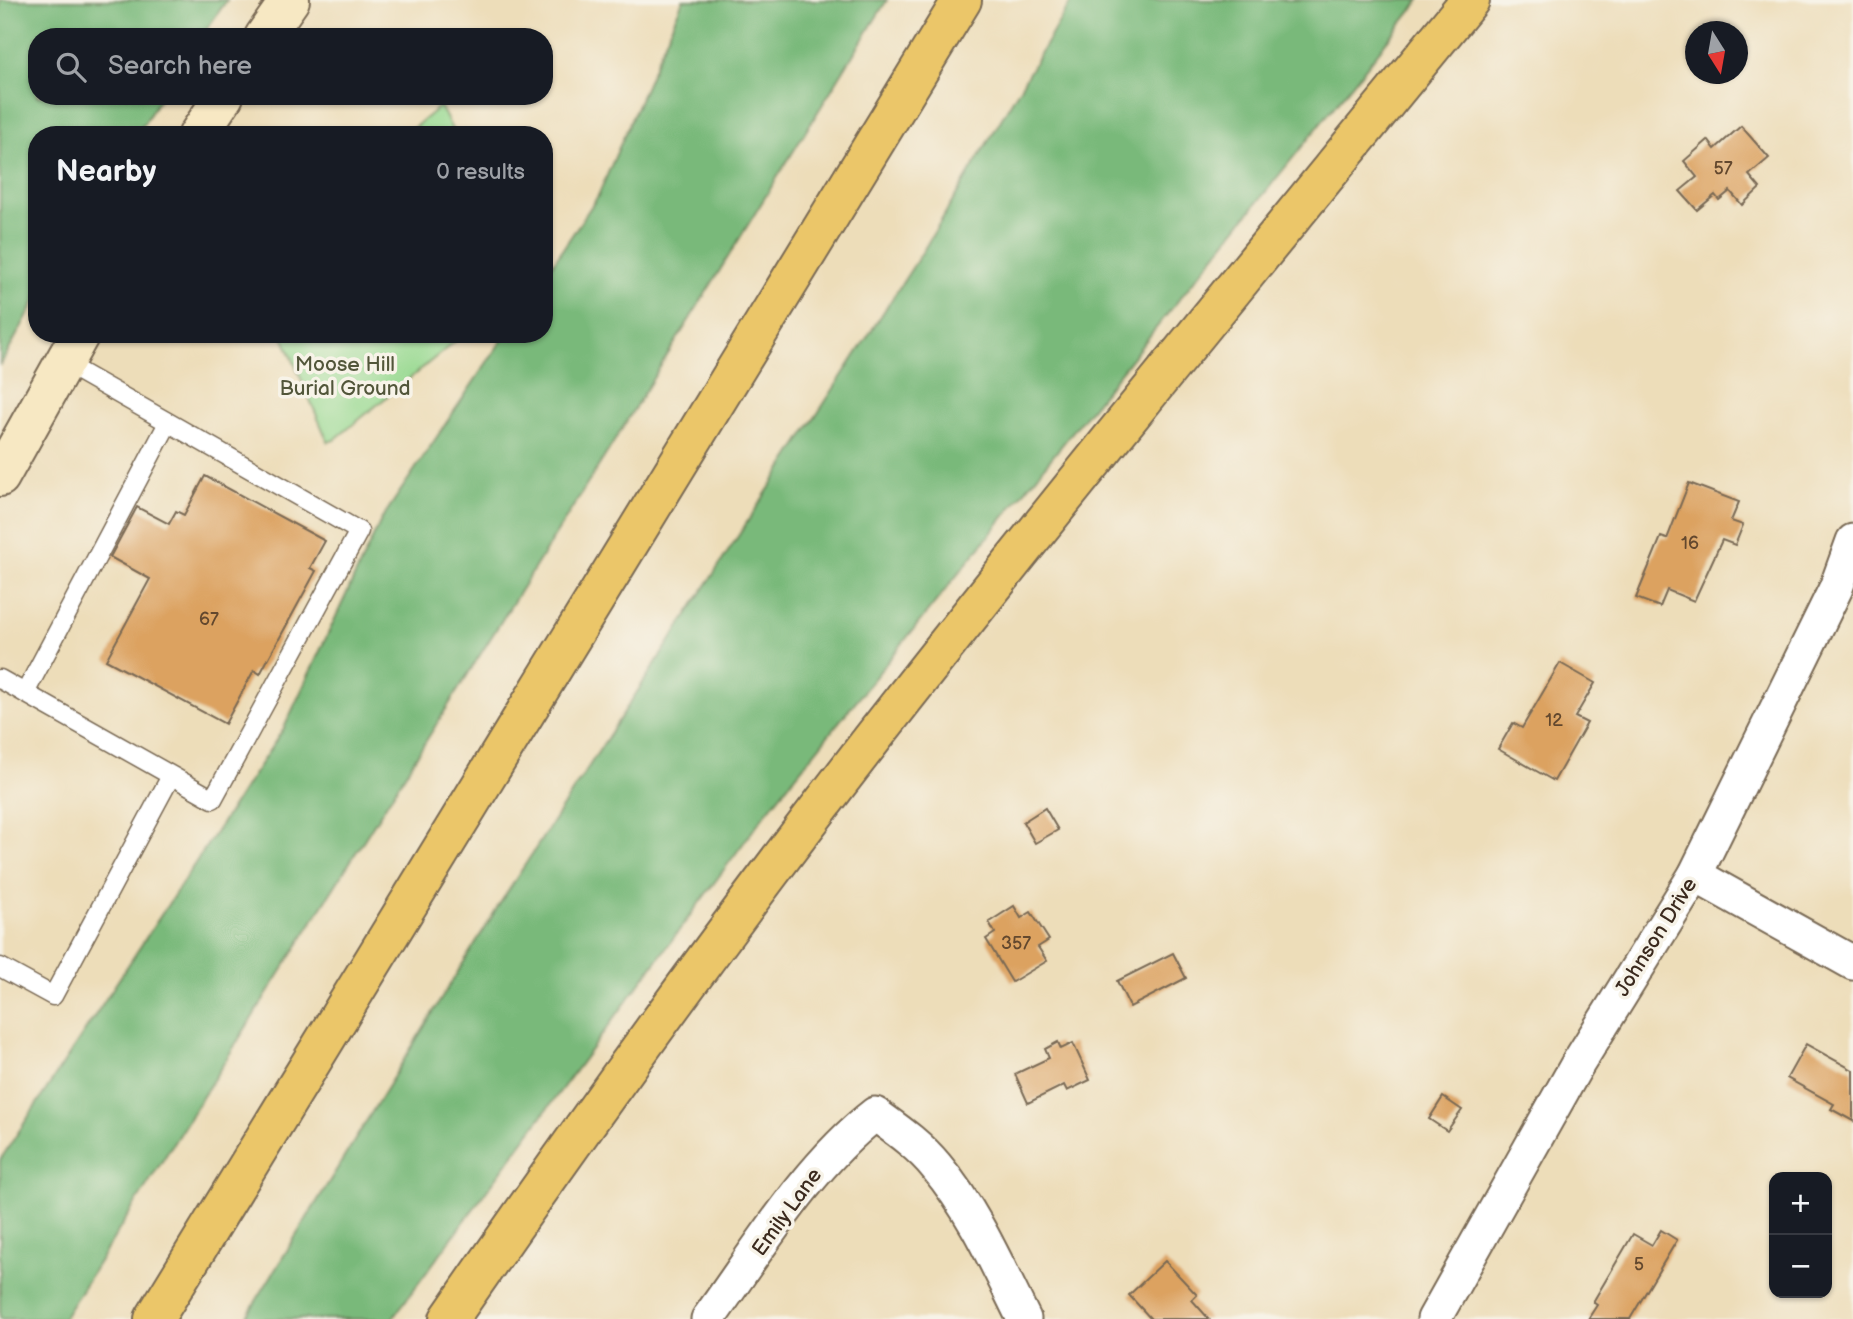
<!DOCTYPE html>
<meta charset="utf-8">
<style>
body{margin:0;font-family:"Balsamiq Sans",sans-serif;background:#242831;color:#f1f3f6}
.controls{position:absolute;right:21px;bottom:21px;display:grid;overflow:hidden;border-radius:14px;box-shadow:0 2px 5px #0004}
.controls button{width:63px;height:63px;display:grid;place-items:center;padding:0;border:0;border-bottom:2px solid #363941;background:#171b24;color:#f1f3f6;font:35px sans-serif}
.compass{position:absolute;left:1685px;top:21px;width:63px;height:63px;border-radius:50%;background:#171b24;box-shadow:0 2px 5px #0004;rotate:169deg}
.list{margin:0;padding:0;list-style:none}
h2{display:flex;justify-content:space-between;align-items:center;height:91px;margin:0;padding:0 28px;font-size:30px}
h2 small{font-size:23px;font-weight:400;color:#9ea1a6}
.icon{flex:none;width:38px;height:38px;fill:none;stroke:currentColor;stroke-width:2;stroke-linecap:round;stroke-linejoin:round}
.map{position:relative;flex:none;width:1853px;height:1319px;overflow:hidden}
.search{position:absolute;background:#171b24;box-shadow:0 2px 5px #0004;left:28px;top:28px;width:525px;height:77px;display:flex;align-items:center;gap:18px;box-sizing:border-box;padding:0 24px;border-radius:28px;color:#9ea1a6;font-size:26px}
.panel{position:absolute;background:#171b24;box-shadow:0 2px 5px #0004;left:28px;top:126px;width:525px;height:217px;border-radius:28px}
.map>svg:first-child{display:block}
</style>
<div class="map">
<svg width="1853" height="1319" viewBox="0 0 1853 1319">
<rect width="100%" height="100%" fill="#f7f3e8"/>
<filter id="ink" filterUnits="userSpaceOnUse"><feTurbulence type="fractalNoise" baseFrequency=".0143" numOctaves="2"/><feDisplacementMap in="SourceGraphic" scale="14" xChannelSelector="R" yChannelSelector="G"/><feConvolveMatrix kernelMatrix="1 2 1 2 8 2 1 2 1" color-interpolation-filters="sRGB"/></filter>
<filter id="wash" filterUnits="userSpaceOnUse"><feTurbulence type="fractalNoise" baseFrequency=".00686" numOctaves="4" result="noise"/><feDisplacementMap in="SourceGraphic" scale="28" xChannelSelector="R" yChannelSelector="G"/><feGaussianBlur stdDeviation="1.57" result="paint"/><feColorMatrix in="noise" values="0 0 0 0 0 0 0 0 0 0 0 0 0 0 0 0 0 1.4 0 .05"/><feComposite in="paint" operator="in"/></filter>
<g filter="url(#wash)">
<rect width="100%" height="100%" fill="#edddb9"/>
<g fill="#97d990" stroke="#698257" stroke-width="2">
<path d="M440,106l15,29h-50z"/>
<path d="M282,334h182l-130,106 -6,2z"/>
</g>
<g fill="#79b97a" stroke="#5a724c" stroke-width="2">
<path d="M0,0h227l-26,37h-164v59h124l-24,39h-100v163l-37,68z"/>
<path d="M683,0h204l-277,448 -547,871h-63v-159l284,-432 97,-208 125,-186h38v-57l54,-81z"/>
<path d="M1072,0h348l-655,814 -373,505h-147l252,-411 426,-657z"/>
</g>
<g id="blocks">
<g fill="#dca260">
<path d="M1741,126l28,32 -20,17 11,13 -18,17 -12,-14 -11,9 -4,-5 -18,15 -17,-19 17,-14 -13,-16 24,-21 7,9z"/>
<path d="M205,476l120,65 -15,27 6,3 -56,103 -6,-4 -29,54 -119,-64 44,-81 -40,-22 27,-50 32,17 7,-13 8,4z"/>
<path d="M1689,483l50,19 -8,19 12,4 -8,20 -13,-5 -28,61 -27,-11 -7,17 -24,-9 25,-61 6,2z"/>
<path d="M1560,663l35,20 -20,34 12,6 -33,58 -56,-32 15,-26 9,5z"/>
<path d="M1045,808l13,22 -23,13 -12,-21z"/>
<path d="M1014,906l7,12 10,-6 18,28 -11,7 9,14 -35,21 -26,-43 9,-6 -6,-11z"/>
<path d="M1173,953l13,25 -56,29 -13,-26z"/>
<path d="M1058,1042l3,7 12,-6 17,37 -23,11 -3,-6 -36,18 -13,-29 34,-16 -4,-9z"/>
<path d="M1806,1044l47,26v51l-22,-12 3,-5 -47,-26z"/>
<path d="M1443,1097l19,13 -15,21 -18,-12z"/>
<path d="M1661,1230l16,10 -47,79h-42l9,-14 -4,-3 40,-68 19,11z"/>
<path d="M1165,1261l32,34 -5,5 17,19h-58l-22,-24z"/>
</g>
</g>
</g>
<g filter="url(#ink)">
<use href="#blocks" fill-opacity="0" stroke="#796954" stroke-width="2"/>
<g fill="none" stroke-linecap="round" stroke-linejoin="round">
<g stroke="#796954" stroke-width="21">
<g id="lane">
<path d="M0,679l213,120 146,-268 -295,-168"/>
<path d="M25,693l143,-270"/>
<path d="M0,967l53,29 118,-220"/>
</g>
</g>
<g stroke="#796954" stroke-width="37">
<g id="street">
<path d="M1695,875l158,88"/>
<path d="M708,1319c50,-69 100,-153 167,-205 22,16 44,31 61,52 38,45 62,101 88,153"/>
<path d="M1434,1319l143,-254 118,-190 141,-287 17,-47"/>
</g>
</g>
<g stroke="#796954" stroke-width="42">
<g id="secondary">
<path d="M264,37l26,-37"/>
<path d="M198,135l26,-39"/>
<path d="M0,477l80,-143"/>
</g>
</g>
<g stroke="#796954" stroke-width="42">
<g id="highway">
<path d="M154,1319l808,-1319"/>
<path d="M449,1319c146,-211 297,-420 456,-622 185,-235 376,-466 565,-697"/>
</g>
</g>
<use href="#lane" stroke="#fff" stroke-width="18"/>
<use href="#street" stroke="#fff" stroke-width="33"/>
<use href="#secondary" stroke="#f7e8c3" stroke-width="38"/>
<use href="#highway" stroke="#ebc669" stroke-width="38"/>
</g>
</g>
<g text-anchor="middle" dominant-baseline="central" stroke-width="7" stroke-linejoin="round" paint-order="stroke">
<g font-size="18" fill="#63482e">
<text x="1723" y="168">57</text>
<text x="1690" y="543">16</text>
<text x="209" y="619">67</text>
<text x="1554" y="720">12</text>
<text x="1016" y="943">357</text>
<text x="1639" y="1264">5</text>
</g>
<g font-size="21" fill="#52563a" stroke="#f7f3e8">
<text x="345" y="364">Moose Hill<tspan x="345" dy="24">Burial Ground</tspan></text>
</g>
<g font-size="21" fill="#3b2a1e" stroke="#f7f3e8">
<text transform="translate(1656 937) rotate(-58)">Johnson Drive</text>
<text transform="translate(787 1212) rotate(-54)">Emily Lane</text>
</g>
</g>
</svg>
<div class="controls">
<button>+</button>
<button>−</button>
</div>
<svg class="compass" viewBox="-18 -18 36 36"><path d="M0-13l5 13h-10z" fill="#e53935"/><path d="M0 13l5-13h-10z" fill="#9ea1a6"/></svg>
<div class="search"><svg class="icon" aria-label="search" viewBox="0 0 24 24"><circle cx="10" cy="10" r="6"/><path d="M15 15l6 6"/></svg>Search here</div>
<section class="panel">
<h2>Nearby<small>0 results</small></h2>
<ul class="list">
</ul>
</section>
</div>
